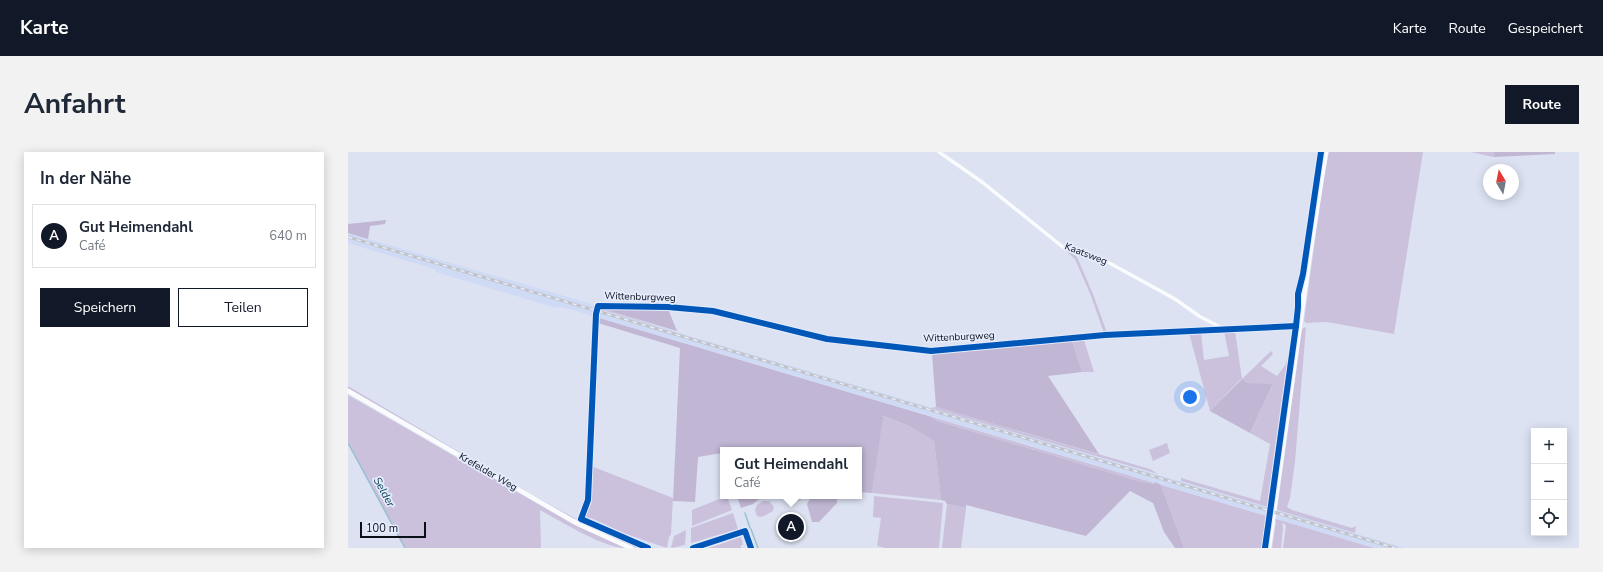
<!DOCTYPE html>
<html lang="de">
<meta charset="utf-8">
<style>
body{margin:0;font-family:"Nunito Sans",sans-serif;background:#f2f2f3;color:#1f2937}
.controls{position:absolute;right:12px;bottom:12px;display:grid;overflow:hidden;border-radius:0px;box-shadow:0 2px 10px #0003}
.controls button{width:36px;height:36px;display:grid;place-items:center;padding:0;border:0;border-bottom:1px solid #e0e1e3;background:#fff;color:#1f2937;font:20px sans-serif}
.compass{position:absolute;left:1135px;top:12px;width:36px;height:36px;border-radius:50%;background:#fff;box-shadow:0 2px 10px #0003;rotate:350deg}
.scale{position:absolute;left:12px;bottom:10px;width:66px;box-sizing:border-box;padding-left:4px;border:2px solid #0b0f18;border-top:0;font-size:11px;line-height:14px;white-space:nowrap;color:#0b0f18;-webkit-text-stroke:3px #e4ecfe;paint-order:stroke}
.you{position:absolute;left:842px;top:245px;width:14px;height:14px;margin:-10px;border:3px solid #fff;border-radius:50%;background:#1a73e8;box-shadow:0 0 0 6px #1a73e833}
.badge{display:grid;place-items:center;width:26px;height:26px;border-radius:50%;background:#111827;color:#fff;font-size:13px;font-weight:700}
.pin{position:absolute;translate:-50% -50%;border:2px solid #fff;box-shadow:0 1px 4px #0006}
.popup{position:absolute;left:372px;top:295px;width:142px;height:52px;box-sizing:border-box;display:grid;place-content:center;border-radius:0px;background:#fff;filter:drop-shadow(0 1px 3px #0005);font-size:13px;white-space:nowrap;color:#747a83}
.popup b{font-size:15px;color:#1f2937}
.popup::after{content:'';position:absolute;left:50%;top:100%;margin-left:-8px;border:8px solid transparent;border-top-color:#fff}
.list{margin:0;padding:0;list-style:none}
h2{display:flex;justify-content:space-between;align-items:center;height:52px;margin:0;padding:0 16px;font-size:17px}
h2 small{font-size:13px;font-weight:400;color:#747a83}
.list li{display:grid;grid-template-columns:26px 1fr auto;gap:12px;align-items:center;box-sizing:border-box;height:64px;margin:0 8px 8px;padding:0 8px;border:1px solid #e0e1e3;border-radius:0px}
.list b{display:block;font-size:15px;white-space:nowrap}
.list p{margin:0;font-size:13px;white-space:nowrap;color:#747a83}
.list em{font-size:13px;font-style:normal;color:#747a83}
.actions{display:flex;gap:8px;padding:12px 16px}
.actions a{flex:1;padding:9px 0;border:1px solid #111827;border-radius:0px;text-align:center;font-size:14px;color:#111827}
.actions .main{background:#111827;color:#fff}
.icon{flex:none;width:22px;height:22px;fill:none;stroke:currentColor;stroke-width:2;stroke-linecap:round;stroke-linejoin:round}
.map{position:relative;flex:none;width:1231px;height:396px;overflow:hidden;border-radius:0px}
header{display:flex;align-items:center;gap:24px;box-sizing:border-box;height:56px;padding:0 20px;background:#111827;color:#fff}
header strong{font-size:19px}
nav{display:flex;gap:22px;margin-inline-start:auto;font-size:14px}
.intro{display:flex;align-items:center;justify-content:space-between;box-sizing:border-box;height:96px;padding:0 24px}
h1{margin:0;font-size:28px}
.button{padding:10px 18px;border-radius:0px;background:#111827;color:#fff;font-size:14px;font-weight:700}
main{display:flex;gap:24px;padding:0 24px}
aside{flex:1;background:#fff;border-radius:0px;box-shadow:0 2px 10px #0003}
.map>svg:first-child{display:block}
</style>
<header>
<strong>Karte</strong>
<nav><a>Karte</a><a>Route</a><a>Gespeichert</a></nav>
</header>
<div class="intro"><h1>Anfahrt</h1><a class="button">Route</a></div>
<main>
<aside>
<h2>In der Nähe<small></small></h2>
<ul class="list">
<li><span class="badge">A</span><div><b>Gut Heimendahl</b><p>Café</p></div><em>640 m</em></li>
</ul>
<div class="actions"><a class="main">Speichern</a><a>Teilen</a></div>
</aside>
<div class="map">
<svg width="1231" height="396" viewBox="0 0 1231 396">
<rect width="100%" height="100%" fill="#dce2f2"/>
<path fill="#cfdaf5" d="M0,81l244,71 7,5 806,239h-31l-693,-206 -119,-35 -6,1 -120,-36 -2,-3 -86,-26z"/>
<g fill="#cbc1dd">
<path d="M971,0h5l-25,169 -4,1 2,-30 5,-22 12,-92z"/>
<path d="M981,0h94l-29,182 -67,-12 -21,1 -2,-2 19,-141z"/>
<path d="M1123,0h23l-1,5z"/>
<path d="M719,100h4l6,5 16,37 14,39h-3l-13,-37 -16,-37z"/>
<path d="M251,157h11v2l67,21z"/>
<path d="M958,175l-11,135 -5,36 -3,9 5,3 60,18 4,-2 -1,7 -78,-23 25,-181z"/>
<path d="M876,179h11l7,48 29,-28 2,3 -12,12 16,10 9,-12 7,-31 3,7 -25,168 -90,-27v-3l79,23 10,-57 -20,-11 23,-48 -26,-2 -6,-4 -31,32 -21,-78 12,-1 3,28 25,-4z"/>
<path d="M736,188l10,32h-12l-10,-31z"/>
<path d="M0,234l174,103 54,30h-2l-226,-131z"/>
<path d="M0,243l223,128 54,25c-21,0 -65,-27 -85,-38l1,38h-136l-57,-104z"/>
<path d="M588,255l214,62 8,5 -227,-66z"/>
<path d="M534,264l27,10 25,15 7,59 -69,-7z"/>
<path d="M584,265l442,131h-91l3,-23 -4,-2 1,5 -2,20h-9l4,-27 -6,-1 -4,28h-82l-23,-63 -23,-4 -201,-60z"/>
<path d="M819,291l3,10 -17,8 -4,-11z"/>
<path d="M243,314l82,32 -2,36 -2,3 -2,11 -41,-14 -35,-16 -1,3 -5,-3 1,-7 3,-9z"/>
<path d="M379,344l5,14 -40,16v-16z"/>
<path d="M526,344l69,7 -4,45h-54l-8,-2 4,-28 -8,-1z"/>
<path d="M415,349h6l5,6 -1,4 -11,6 -5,-1 -2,-6 2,-5z"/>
<path d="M599,352l19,4 -5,40h-19z"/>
<path d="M385,361l5,16 -47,14v-15z"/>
<path d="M235,370l59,26c-14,0 -44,-17 -58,-24z"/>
<path d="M338,378l-1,15 -14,3 3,-12z"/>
<path d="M393,385l2,8h-2v3h-32z"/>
</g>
<g fill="#c1b6d4">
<path d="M1146,0h61v2l-62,3z"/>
<path d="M38,68l-1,4 -15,2 -2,13 -20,-6v-9z"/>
<path d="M262,157h58l9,22 -67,-20z"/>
<path d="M251,166l333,99 5,4 201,60 17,3v-2l6,3 23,63h-9l-11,-16 -11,-29 -23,-12 -44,45 -120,-31v3l-19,-4 -2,-3 -4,-1 -7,-59 -25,-15 -26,-10 -11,77 -13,-1v-42h-136v6l-1,-3 -24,4 -3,45 -22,-1 7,-153 -82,-25z"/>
<path d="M724,189l10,31 -34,4 51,78 -163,-47 -4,-54z"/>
<path d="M894,227l5,4 26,1 -23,49 -40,-22z"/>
<path d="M389,344h34l-10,1 -8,7 -12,4z"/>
<path d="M443,344h20l-17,6z"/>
<path d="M471,344h18v7l-18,19h-7l-5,-18 3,-5z"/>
</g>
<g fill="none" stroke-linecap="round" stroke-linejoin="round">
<g stroke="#97c1d3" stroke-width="1.5">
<path d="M0,291l57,105"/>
<path d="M397,361l5,15"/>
<path d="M403,377l7,19"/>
</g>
<g stroke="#fafbfd" stroke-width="3.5">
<path d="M591,0l43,30 82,66 40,12 71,39 24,17 23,12"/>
<path d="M250,154l70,1 45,4 114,28 104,12 174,-16 184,-8 11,-2"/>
</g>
<g stroke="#fafbfd" stroke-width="4.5">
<path d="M0,239l230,133 53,24"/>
<path d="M921,396l40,-287 17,-109"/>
</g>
<g stroke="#c1c3c8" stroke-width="3">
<path id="rail" d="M0,85l1047,311"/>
</g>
<use href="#rail" stroke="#e4ecfe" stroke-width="1.5" stroke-dasharray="4.5" stroke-linecap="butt"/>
<g stroke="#e4ecfe" stroke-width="8">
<g id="cycleway">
<path d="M300,396l-67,-29 7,-19 8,-186 2,-8 70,1 45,4 114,28 104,12 174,-16 191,-9"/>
<path d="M345,396l52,-17 6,17"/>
<path d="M917,396l31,-222 2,-19v-13l5,-20 18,-122"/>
</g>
</g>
<use href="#cycleway" stroke="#0057b8" stroke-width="6"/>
</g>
<g text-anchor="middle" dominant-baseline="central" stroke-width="3.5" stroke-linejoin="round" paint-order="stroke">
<g font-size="10" fill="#0b0f18" stroke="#e4ecfe">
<text transform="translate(738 102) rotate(21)">Kaatsweg</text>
<text transform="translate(292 145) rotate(2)">Wittenburgweg</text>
<text transform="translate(611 185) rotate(-3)">Wittenburgweg</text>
<text transform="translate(140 320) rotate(30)">Krefelder Weg</text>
</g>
<g font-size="11" font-style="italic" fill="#0c414f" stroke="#e4ecfe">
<text transform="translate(36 340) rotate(61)">Selder</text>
</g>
</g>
</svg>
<div class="controls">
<button>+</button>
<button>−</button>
<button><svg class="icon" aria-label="locate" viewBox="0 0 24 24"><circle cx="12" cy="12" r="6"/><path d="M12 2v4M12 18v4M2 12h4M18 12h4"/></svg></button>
</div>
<svg class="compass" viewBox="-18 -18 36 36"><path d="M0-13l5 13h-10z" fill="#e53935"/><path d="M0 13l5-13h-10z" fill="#747a83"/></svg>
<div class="scale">100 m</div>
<div class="you"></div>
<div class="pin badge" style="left:443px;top:375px">A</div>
<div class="popup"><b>Gut Heimendahl</b>Café</div>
</div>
</main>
